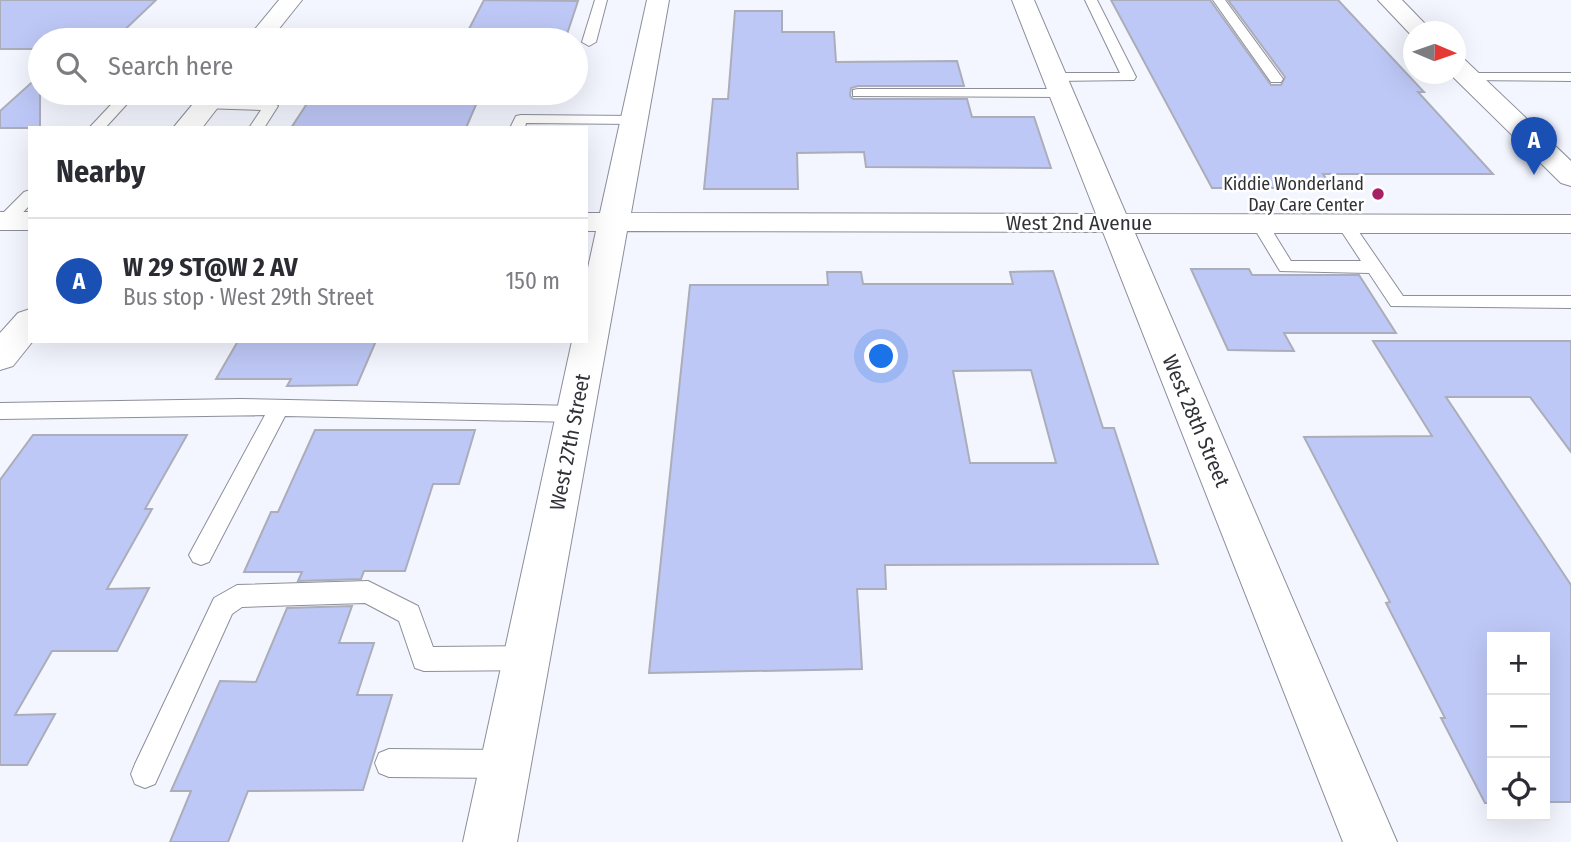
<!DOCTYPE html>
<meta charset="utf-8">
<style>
body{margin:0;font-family:"Fira Sans Condensed",sans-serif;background:#f7f7f7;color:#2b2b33}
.controls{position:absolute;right:21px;bottom:21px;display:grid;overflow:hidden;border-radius:0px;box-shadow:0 7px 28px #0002}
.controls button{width:63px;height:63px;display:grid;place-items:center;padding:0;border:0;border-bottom:2px solid #e1e1e2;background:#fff;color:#2b2b33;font:35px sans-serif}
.compass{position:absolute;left:1403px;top:21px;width:63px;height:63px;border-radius:50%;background:#fff;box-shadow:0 7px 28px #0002;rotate:92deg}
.you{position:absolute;left:882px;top:357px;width:24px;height:24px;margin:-18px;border:5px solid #fff;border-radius:50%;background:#1a73e8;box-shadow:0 0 0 10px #1a73e833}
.badge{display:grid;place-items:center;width:46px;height:46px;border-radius:50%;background:#d93025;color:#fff;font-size:23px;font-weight:700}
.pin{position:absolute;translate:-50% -58px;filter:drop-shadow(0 2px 4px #0008)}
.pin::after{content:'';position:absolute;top:37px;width:24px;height:21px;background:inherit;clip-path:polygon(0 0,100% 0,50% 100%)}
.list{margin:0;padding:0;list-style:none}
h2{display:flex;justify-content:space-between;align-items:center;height:91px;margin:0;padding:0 28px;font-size:30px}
h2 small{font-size:23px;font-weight:400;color:#7c7c81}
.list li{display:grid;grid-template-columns:46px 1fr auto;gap:21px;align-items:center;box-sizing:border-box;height:126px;padding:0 28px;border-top:2px solid #e1e1e2}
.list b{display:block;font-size:26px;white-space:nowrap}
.list p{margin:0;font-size:23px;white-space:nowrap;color:#7c7c81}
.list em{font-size:23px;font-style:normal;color:#7c7c81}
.icon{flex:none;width:38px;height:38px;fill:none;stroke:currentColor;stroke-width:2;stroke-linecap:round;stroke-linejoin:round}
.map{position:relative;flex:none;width:1571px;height:842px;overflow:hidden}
.search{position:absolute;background:#fff;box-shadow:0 7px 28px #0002;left:28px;top:28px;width:560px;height:77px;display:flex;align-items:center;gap:18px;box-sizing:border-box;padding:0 24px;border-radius:38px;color:#7c7c81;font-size:26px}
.panel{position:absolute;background:#fff;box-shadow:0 7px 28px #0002;left:28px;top:126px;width:560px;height:217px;border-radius:0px}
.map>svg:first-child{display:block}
</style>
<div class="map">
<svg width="1571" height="842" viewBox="0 0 1571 842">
<rect width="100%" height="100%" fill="#f3f5ff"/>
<g fill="#bec8f6" stroke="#abaeb9" stroke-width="2" fill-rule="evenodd">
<path d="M0,0h156l-42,40h-74v9h-40z"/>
<path d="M484,0l94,1 -13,39h-216l3,-4h34l4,-7h79z"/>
<path d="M1111,0h99l61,85h10l4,-8 -57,-77h110l86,92h-6l75,82h-170l10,14h-121z"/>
<path d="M735,11h47v21h52l2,30 121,-1 7,25h-106l-7,2 -1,8 3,3h114l5,18h62l17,51 -185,-1 -2,-15 -67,1 1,36h-94l9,-90h15z"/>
<path d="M40,75v53h-40v-17z"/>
<path d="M314,93h167l-15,35h-175z"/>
<path d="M1191,269h58l3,6h107l37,58h-112l10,18 -66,-1z"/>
<path d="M1053,271l50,157h11l44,136 -273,1 1,24h-29l5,80 -213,4 41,-388h138l-1,-13h34l2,12h150l-3,-12zM1031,370l25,93h-86l-17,-92z"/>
<path d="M238,341h138l-19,44 -70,1 4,-7h-75z"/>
<path d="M1373,341h198v111l-41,-55h-84l125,188v217h-26v-165h-53v166h-7l-44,-85h4l-59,-115 4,-1 -86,-165 128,-1z"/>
<path d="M315,430h160l-16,54h-26l-28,87h-41l-3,8 -63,2 4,-9h-58l27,-60h7z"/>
<path d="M33,435h154l-42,74h7l-45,80 42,-1 -32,63h-65l-37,64 40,-1 -28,51h-27v-285z"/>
<path d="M352,606l-13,37h35l-17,52h35l-29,95 -115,1 -20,51h-58l21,-51h-20l49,-110 36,1 31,-74z"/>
</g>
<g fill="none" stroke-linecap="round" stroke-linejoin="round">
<g stroke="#8c8f9a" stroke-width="2">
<g id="service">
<path d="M595,0h12l-11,42 -7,4 -7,-4z"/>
<path d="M1085,0h12l39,77 -2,3 -81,1 -7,-4 7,-4h67z"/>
<path d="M1213,0h12l58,79 -2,3h-10z"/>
<path d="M185,33l7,4 -3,3h-13z"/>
<path d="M1468,73h103v8l-108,-1v-6z"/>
<path d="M858,89h202l7,4 -7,4 -207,-1v-6z"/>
<path d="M122,93h15l-32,35h-16z"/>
<path d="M206,101l65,1 7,4 -14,22h-15l12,-18 -60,-2 -2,-3z"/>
<path d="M521,115l113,1 7,4 -7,4 -108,-1 -1,5h-15l6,-12z"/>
<path d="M30,190v15l-19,20h-11v-9l24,-24z"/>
<path d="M1259,218l6,1 26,42h70l-25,-38 2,-4h12l53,77h168v12l-180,-2 -22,-33 -89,-2 -29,-48z"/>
<path d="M240,399l335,7 7,2 3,6 -3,6 -7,2 -290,-6 -76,146 -8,3 -8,-3 -4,-7 76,-140 -265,4v-16z"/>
<path d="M368,581l50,25 15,41 94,-1 9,3 4,9 -4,9 -9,3 -103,1 -9,-3 -16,-47 -34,-18 -123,4 -10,7 -77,170 -10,4 -10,-4 -4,-10 4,-10 79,-166 23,-13z"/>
<path d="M389,749l117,1 10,4 4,10 -4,10 -10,4 -117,-1 -10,-4 -4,-10 4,-10z"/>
</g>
</g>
<g stroke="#8c8f9a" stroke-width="2">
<g id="minor">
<path d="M279,0h23l-32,40h-24z"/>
<path d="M647,0h22l-38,213 465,1 -84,-214h22l92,214 445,1v18h-436l262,609h-54l-240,-610 -476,-1 -110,611h-54l109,-501h14v-64l10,-46h-10v-18h14z"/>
<path d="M202,93h27l-27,35h-29z"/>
<rect x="0" y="212" width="30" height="18"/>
<path d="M30,309v32h3l-20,25 -13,4v-37l18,-20z"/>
</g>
</g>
<g stroke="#8c8f9a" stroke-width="2">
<g id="tertiary">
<path d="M1378,0h24l31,32h-19l-1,5z"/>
<path d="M1456,57l9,3 106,101v25l-10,-3 -111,-109h6z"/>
</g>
</g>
<use href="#service" fill="#fff" fill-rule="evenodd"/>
<use href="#minor" fill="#fff" fill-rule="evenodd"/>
<use href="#tertiary" fill="#fff" fill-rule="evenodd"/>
</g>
<circle fill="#a92064" stroke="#fff" stroke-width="2.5" cx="1378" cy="194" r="7"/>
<g text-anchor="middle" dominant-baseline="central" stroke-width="5" stroke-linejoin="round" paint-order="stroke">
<g font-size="18" fill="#313237" stroke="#fff" text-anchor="end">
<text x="1364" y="184">Kiddie Wonderland<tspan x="1364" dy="21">Day Care Center</tspan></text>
</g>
<g font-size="21" fill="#313237" stroke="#fff">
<text x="1079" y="223">West 2nd Avenue</text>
<text transform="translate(1196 421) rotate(67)">West 28th Street</text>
<text transform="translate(570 442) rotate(-79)">West 27th Street</text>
</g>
</g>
</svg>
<div class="controls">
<button>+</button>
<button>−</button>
<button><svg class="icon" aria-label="locate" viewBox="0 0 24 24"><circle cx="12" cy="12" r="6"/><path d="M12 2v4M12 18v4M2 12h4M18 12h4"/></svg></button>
</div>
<svg class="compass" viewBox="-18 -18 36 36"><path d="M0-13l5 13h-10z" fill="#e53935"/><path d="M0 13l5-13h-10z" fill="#7c7c81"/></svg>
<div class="you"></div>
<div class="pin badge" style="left:1534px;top:175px;background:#1a4fb4">A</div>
<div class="search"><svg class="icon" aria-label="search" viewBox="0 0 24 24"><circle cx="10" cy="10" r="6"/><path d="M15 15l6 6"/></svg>Search here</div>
<section class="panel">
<h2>Nearby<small></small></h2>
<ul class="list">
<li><span class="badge" style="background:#1a4fb4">A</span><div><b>W 29 ST@W 2 AV</b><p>Bus stop · West 29th Street</p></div><em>150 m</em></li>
</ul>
</section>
</div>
